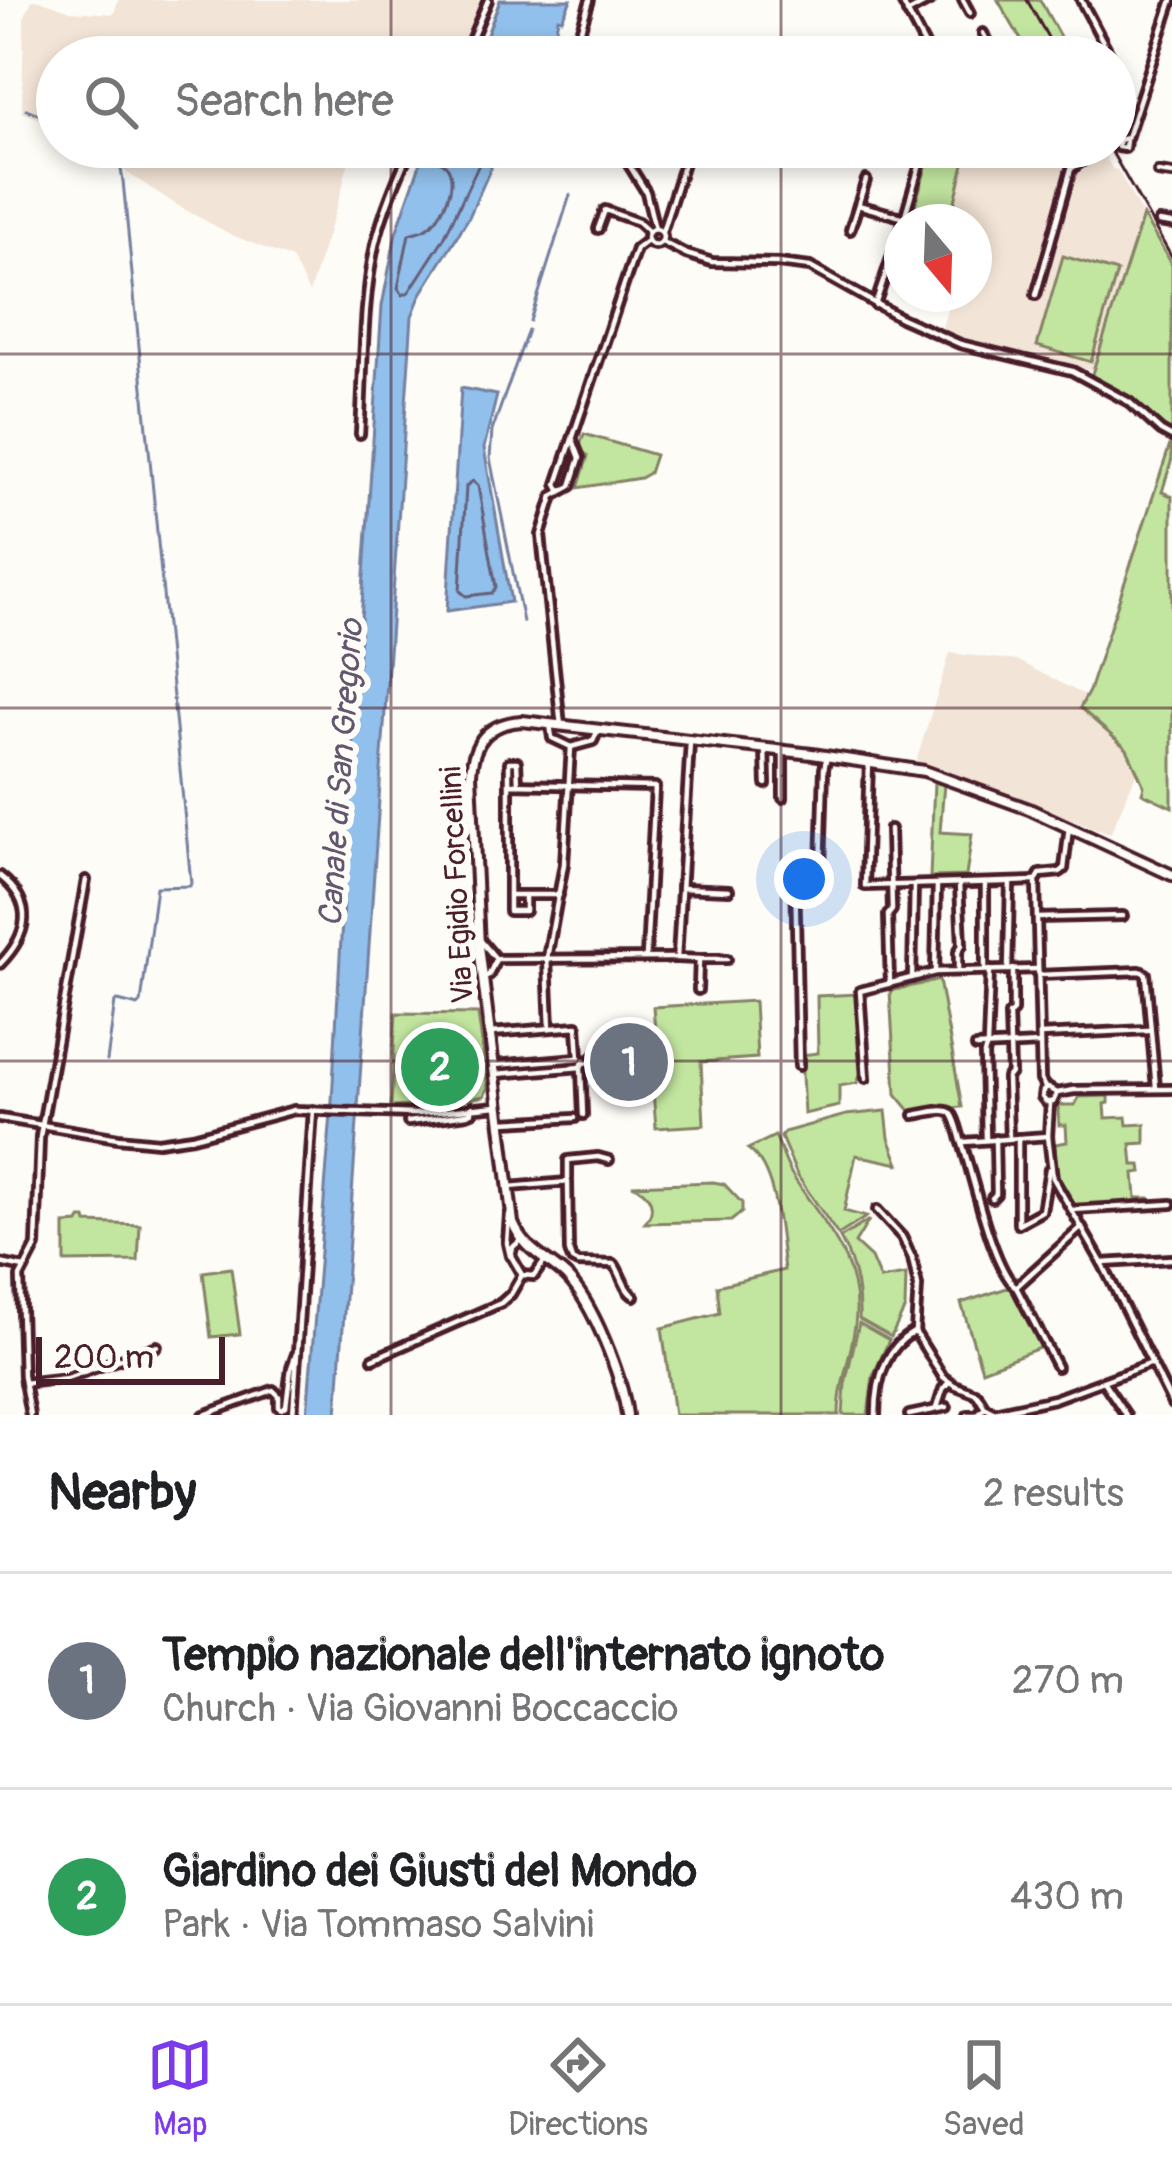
<!DOCTYPE html>
<meta charset="utf-8">
<style>
body{margin:0;font-family:Pangolin,sans-serif;background:#f2f2f2;color:#202124}
.compass{position:absolute;left:884px;top:204px;width:108px;height:108px;border-radius:50%;background:#fff;box-shadow:0 6px 18px #0003;rotate:161deg}
.scale{position:absolute;left:36px;bottom:30px;width:189px;box-sizing:border-box;padding-left:12px;border:6px solid #4a1f2b;border-top:0;font-size:33px;line-height:42px;white-space:nowrap;color:#4a1f2b;-webkit-text-stroke:9px #fdfcf7;paint-order:stroke}
.you{position:absolute;left:804px;top:879px;width:42px;height:42px;margin:-30px;border:9px solid #fff;border-radius:50%;background:#1a73e8;box-shadow:0 0 0 18px #1a73e833}
.badge{display:grid;place-items:center;width:78px;height:78px;border-radius:50%;background:#7c3aed;color:#fff;font-size:39px;font-weight:700}
.pin{position:absolute;translate:-50% -50%;border:6px solid #fff;box-shadow:0 3px 12px #0006}
.list{margin:0;padding:0;list-style:none}
h2{display:flex;justify-content:space-between;align-items:center;height:156px;margin:0;padding:0 48px;font-size:51px}
h2 small{font-size:39px;font-weight:400;color:#757577}
.list li{display:grid;grid-template-columns:78px 1fr auto;gap:36px;align-items:center;box-sizing:border-box;height:216px;padding:0 48px;border-top:3px solid #e0e0e0}
.list b{display:block;font-size:45px;white-space:nowrap}
.list p{margin:0;font-size:39px;white-space:nowrap;color:#757577}
.list em{font-size:39px;font-style:normal;color:#757577}
.icon{flex:none;width:66px;height:66px;fill:none;stroke:currentColor;stroke-width:2;stroke-linecap:round;stroke-linejoin:round}
.map{position:relative;flex:none;width:1172px;height:1415px;overflow:hidden}
.search{position:absolute;background:#fff;box-shadow:0 6px 18px #0003;left:36px;right:36px;top:36px;height:132px;display:flex;align-items:center;gap:30px;box-sizing:border-box;padding:0 42px;border-radius:66px;color:#757577;font-size:45px}
.sheet{height:588px;background:#fff}
nav{display:flex;justify-content:space-around;align-items:center;box-sizing:border-box;height:168px;border-top:3px solid #e0e0e0;background:#fff;font-size:33px;color:#757577}
nav a{display:grid;justify-items:center;gap:6px}
nav .on{color:#7c3aed}
.map>svg:first-child{display:block}
</style>
<div class="map">
<svg width="1172" height="1415" viewBox="0 0 1172 1415">
<rect width="100%" height="100%" fill="#fdfcf7"/>
<filter id="ink" filterUnits="userSpaceOnUse"><feTurbulence type="fractalNoise" baseFrequency=".00833" numOctaves="2"/><feDisplacementMap in="SourceGraphic" scale="24" xChannelSelector="R" yChannelSelector="G"/><feConvolveMatrix kernelMatrix="1 2 1 2 8 2 1 2 1" color-interpolation-filters="sRGB"/></filter>
<g filter="url(#ink)">
<g fill="#f2e4d6">
<path d="M32,0h8l30,11 44,3 4,-14h367l-26,57h-402v69l-35,-14 2,-94z"/>
<path d="M95,147h257l-10,42 -33,104 -17,-34 -60,-24 -52,-28 -57,-37z"/>
<path d="M968,147h132l13,23 4,-1 26,47 -50,155 -88,-21 -64,-19 10,-35 -2,-2h25v-72h-24z"/>
<path d="M950,653l68,8 68,35 -6,13 47,40 10,23 -27,62 -129,-50 -66,-19z"/>
</g>
<g fill="#c2e6a0" stroke="#868266" stroke-width="3">
<path d="M998,0h42l31,57h-40z"/>
<path d="M932,147h36l-18,75h-40z"/>
<path d="M1143,216l29,49v169l-55,-42 -26,-15z"/>
<path d="M1063,256l54,16 -26,90 -54,-16z"/>
<path d="M584,434l71,21 -6,18 -9,5 -62,10 10,-32 -9,-8z"/>
<path d="M1171,442l1,17 -10,33 10,4v311l-30,-14 2,-7 -17,-37 -47,-41 9,-17z"/>
<path d="M934,782l10,2 -4,48 32,2 -6,42 -36,1z"/>
<path d="M939,980l23,127 -51,5 -15,-18 -6,-103z"/>
<path d="M857,994l5,75 -5,14 -18,3v20l-35,8 -3,-59 17,-2 -1,-57z"/>
<path d="M754,1001l3,57 -56,4 3,63 -48,3 -5,-62 7,-1 -5,-58z"/>
<path d="M396,1013l82,1 10,73 -4,9 -44,9 -49,2z"/>
<path d="M1109,1096v7l-4,1 1,14 20,-1 1,8 18,-1v19l-14,1 2,21h8l1,7 -8,1 2,25h13v4l-74,4 -19,-28 -1,-34 12,-2 -1,-17h-7l-1,-20h17l4,-8z"/>
<path d="M886,1111l3,27 10,26 -43,-9 -12,56 22,6 -28,18 -41,-60 -16,-38 3,-5 62,-17z"/>
<path d="M775,1136c7,13 10,29 19,42 28,43 64,80 62,135 -1,35 -17,67 -17,102h-165l-12,-87 58,-15 -3,-27 67,-16c-4,-32 -7,-102 -36,-121z"/>
<path d="M713,1182l11,2 18,19v9l-11,9 -86,2c13,-15 5,-32 -13,-38z"/>
<path d="M81,1219h5l1,4 53,2 -2,36 -73,1v-38l14,-1z"/>
<path d="M869,1220l-14,23 16,15 9,21 26,-4 -1,33 -14,29 -32,-18c1,-29 -4,-55 -19,-81z"/>
<path d="M231,1268l9,66 -29,3 -8,-65z"/>
<path d="M1010,1287l10,14 22,46 -60,23 -21,-67z"/>
<path d="M859,1323l30,17 -16,36 -5,39h-25l2,-31z"/>
</g>
<g fill="#91c0ec" stroke="#75809f" stroke-width="3">
<path d="M500,0h71l-9,19 -4,-1 -3,16 -11,23h-55l-9,-4z"/>
<path d="M426,147h74l-31,70 -48,77 -9,22 -75,1099h-30l25,-314 15,-272 35,-523 14,-73z"/>
<path d="M461,388l36,7 -13,53 27,154 -64,9z"/>
</g>
<g fill="none" stroke-linecap="round" stroke-linejoin="round">
<g stroke="#665f78" stroke-width="3">
<path d="M437,147l-1,12c7,4 12,6 14,14 5,16 -9,46 -23,55 -5,3 -12,4 -18,6l-11,54 5,7 6,-3 35,-54 43,-91"/>
<path d="M473,481l5,5 18,101 -4,6 -26,3 -6,-5 6,-105z"/>
</g>
<g stroke="#75809f" stroke-width="3">
<path d="M26,109l31,13"/>
<path d="M97,147l23,17 3,17 68,702 -1,3 -34,1 -15,116 -3,3 -20,-5 -3,1 -8,59"/>
<path d="M530,321l40,-126"/>
<path d="M523,622l-33,-164 2,-27 36,-101"/>
</g>
<g stroke="#4a1f2b" stroke-width="14">
<g id="street">
<path d="M901,0l30,57"/>
<path d="M963,0l7,13"/>
<path d="M1081,0l30,57"/>
<path d="M907,13l24,-13"/>
<path d="M983,33l7,13 -2,11"/>
<path d="M464,57l24,-57"/>
<path d="M572,57l18,-57"/>
<path d="M1126,140l-1,8 -7,-1v-7l9,-2 45,-138"/>
<path d="M618,147l28,45 9,37"/>
<path d="M871,163l4,-16"/>
<path d="M1158,172l14,2"/>
<path d="M858,205l47,13"/>
<path d="M903,222l22,-75"/>
<path d="M1159,222l13,2"/>
<circle cx="655" cy="237" r="8"/>
<path d="M598,229l7,-19 33,12 11,10"/>
<path d="M850,230l16,-50"/>
<path d="M662,232l27,-85"/>
<path d="M662,242l24,12 26,8 66,1 32,4 91,51 59,26 112,27 57,31 32,29 11,6"/>
<path d="M1036,295l35,-126 21,-15"/>
<path d="M875,305l27,-79"/>
<path d="M360,434c4,-62 2,-128 15,-189 8,-34 22,-66 36,-98"/>
<path d="M560,490l-3,-6 79,-235 12,-9"/>
<path d="M550,724l2,14 19,9 22,-6 5,-11"/>
<path d="M561,726l-20,-191 12,-39 18,-10 9,-28 -7,-18"/>
<path d="M690,742l-13,216 22,1 -1,31"/>
<path d="M765,748l1,36"/>
<path d="M783,751v47"/>
<path d="M869,761l-4,125 171,-5"/>
<path d="M509,784v-22h8l1,22"/>
<path d="M0,876c36,28 28,59 0,88"/>
<path d="M985,883v87"/>
<path d="M681,888l48,2"/>
<path d="M509,895v16h16v-16"/>
<path d="M559,895h-50v-111l146,3 -9,170"/>
<path d="M1037,918l86,-2"/>
<path d="M481,941l15,18 -7,16 -7,3"/>
<path d="M496,959l180,-1"/>
<path d="M699,959h28"/>
<path d="M1008,970l2,-88"/>
<path d="M958,971v-19l4,-7 -3,-61"/>
<path d="M935,972l2,-88"/>
<path d="M1038,975l102,-4 6,3 10,114"/>
<path d="M912,978l2,-93"/>
<path d="M890,984l-2,-69 4,-5 -2,-81"/>
<path d="M550,1028l-3,-70 17,-94 7,-117"/>
<path d="M491,1033l86,-7 2,32"/>
<path d="M1040,1035l108,-5"/>
<path d="M976,1047l64,-3"/>
<path d="M590,1062l18,-26"/>
<path d="M584,1063l6,-1 22,22"/>
<path d="M495,1065l83,-7"/>
<path d="M799,1066l-4,-197h26l3,-100 3,-13"/>
<path d="M581,1067l2,48"/>
<path d="M496,1074l85,-7 3,-7"/>
<path d="M866,1078l-6,-87 75,-19 103,-3"/>
<path d="M1046,1089l-5,-9 -5,-199 4,-7 20,-2 4,-3 5,-42"/>
<path d="M1057,1093l-4,9h-7l-4,-5 1,-6 5,-3 9,5 17,-3 98,-1"/>
<path d="M1050,1103l-2,33 5,42 49,85 70,141"/>
<path d="M914,1115c9,-1 30,-8 37,-2 5,5 8,20 10,27 11,31 31,128 55,147l66,-60"/>
<path d="M0,1118l118,20 40,4 35,-5 101,-27 122,4 81,-8"/>
<path d="M408,1122l59,-8 5,-2v-5"/>
<path d="M503,1122l72,-4"/>
<path d="M1009,1138l-2,-60 4,-5 -2,-58 4,-4v-42"/>
<path d="M1018,1138v86l24,-13 7,-42"/>
<path d="M986,1139l-2,-85 3,-8 3,-76"/>
<path d="M964,1142l84,-6"/>
<path d="M568,1179v-19l30,-3 11,3"/>
<path d="M509,1187l59,-5 1,69 3,9 6,3 36,1c7,9 10,27 20,32"/>
<path d="M992,1198l4,-4 -1,-55"/>
<path d="M877,1210l25,27 10,21 6,28 -3,46 28,45 11,8 23,9 8,13"/>
<path d="M1072,1210l100,-6"/>
<path d="M509,1215l-2,28 3,13"/>
<path d="M521,1240l-8,7 -2,9 11,19 12,1 10,-14"/>
<path d="M0,1263l24,5"/>
<path d="M1102,1263l70,-4"/>
<path d="M1016,1287l41,80"/>
<path d="M373,1359l128,-56 10,-9 11,-19"/>
<path d="M1103,1381l23,34"/>
<path d="M24,1383l43,-5 90,-32"/>
<path d="M286,1406l5,-38 5,-14"/>
<path d="M937,1408l6,-19 6,-7"/>
<path d="M994,1412l60,-13 95,-35"/>
<path d="M30,1415l-7,-39 -3,-99 16,-31 4,-109 46,-257"/>
<path d="M204,1415l69,-25 6,6v11l3,2 4,-3"/>
<path d="M293,1415l20,-305"/>
<path d="M876,1415c0,-32 8,-67 38,-83"/>
<path d="M909,1415l38,-8"/>
<path d="M968,1415h9l8,-8 8,4"/>
</g>
</g>
<g stroke="#4a1f2b" stroke-width="16">
<path id="secondary" d="M627,1415c-5,-38 -34,-113 -61,-139 -20,-18 -42,-26 -53,-53l-34,-277 -8,-172c2,-33 18,-51 51,-53l290,33 112,17 105,38 143,66"/>
</g>
<use href="#street" stroke="#fdfcf7" stroke-width="4.5"/>
<use href="#secondary" stroke="#fdfcf7" stroke-width="8"/>
<g stroke="#4a1f2b" stroke-width="3">
<path d="M1027,0l32,57"/>
<path d="M1109,147l63,111"/>
</g>
</g>
</g>
<path fill="none" stroke="#4a1f2b" stroke-width="3" stroke-opacity="0.55" d="M391,0v57M781,0v57M391,147v1268M781,147v1268M0,354h1172M0,708h1172M0,1061h1172"/>
<g text-anchor="middle" dominant-baseline="central" stroke-width="12" stroke-linejoin="round" paint-order="stroke">
<g font-size="30" fill="#4a1f2b" stroke="#fdfcf7">
<text transform="translate(457 885) rotate(-93)">Via Egidio Forcellini</text>
</g>
<g font-size="33" font-style="italic" fill="#63576f" stroke="#fdfcf7">
<text transform="translate(341 773) rotate(-86)">Canale di San Gregorio</text>
</g>
</g>
</svg>
<svg class="compass" viewBox="-18 -18 36 36"><path d="M0-13l5 13h-10z" fill="#e53935"/><path d="M0 13l5-13h-10z" fill="#757577"/></svg>
<div class="scale">200 m</div>
<div class="you"></div>
<div class="pin badge" style="left:629px;top:1062px;background:#6b7280">1</div>
<div class="pin badge" style="left:440px;top:1067px;background:#2e9e5b">2</div>
<div class="search"><svg class="icon" aria-label="search" viewBox="0 0 24 24"><circle cx="10" cy="10" r="6"/><path d="M15 15l6 6"/></svg>Search here</div>
</div>
<section class="sheet">
<h2>Nearby<small>2 results</small></h2>
<ul class="list">
<li><span class="badge" style="background:#6b7280">1</span><div><b>Tempio nazionale dell'internato ignoto</b><p>Church · Via Giovanni Boccaccio</p></div><em>270 m</em></li>
<li><span class="badge" style="background:#2e9e5b">2</span><div><b>Giardino dei Giusti del Mondo</b><p>Park · Via Tommaso Salvini</p></div><em>430 m</em></li>
</ul>
</section>
<nav>
<a class="on"><svg class="icon" aria-label="map" viewBox="0 0 24 24"><path d="M3 6l6-2 6 2 6-2v14l-6 2-6-2-6 2zM9 4v14M15 6v14"/></svg>Map</a>
<a><svg class="icon" aria-label="directions" viewBox="0 0 24 24"><path d="M12 3l9 9-9 9-9-9zM9 14v-3h6M13 9l2 2-2 2"/></svg>Directions</a>
<a><svg class="icon" aria-label="saved" viewBox="0 0 24 24"><path d="M7 4h10v16l-5-4-5 4z"/></svg>Saved</a>
</nav>
